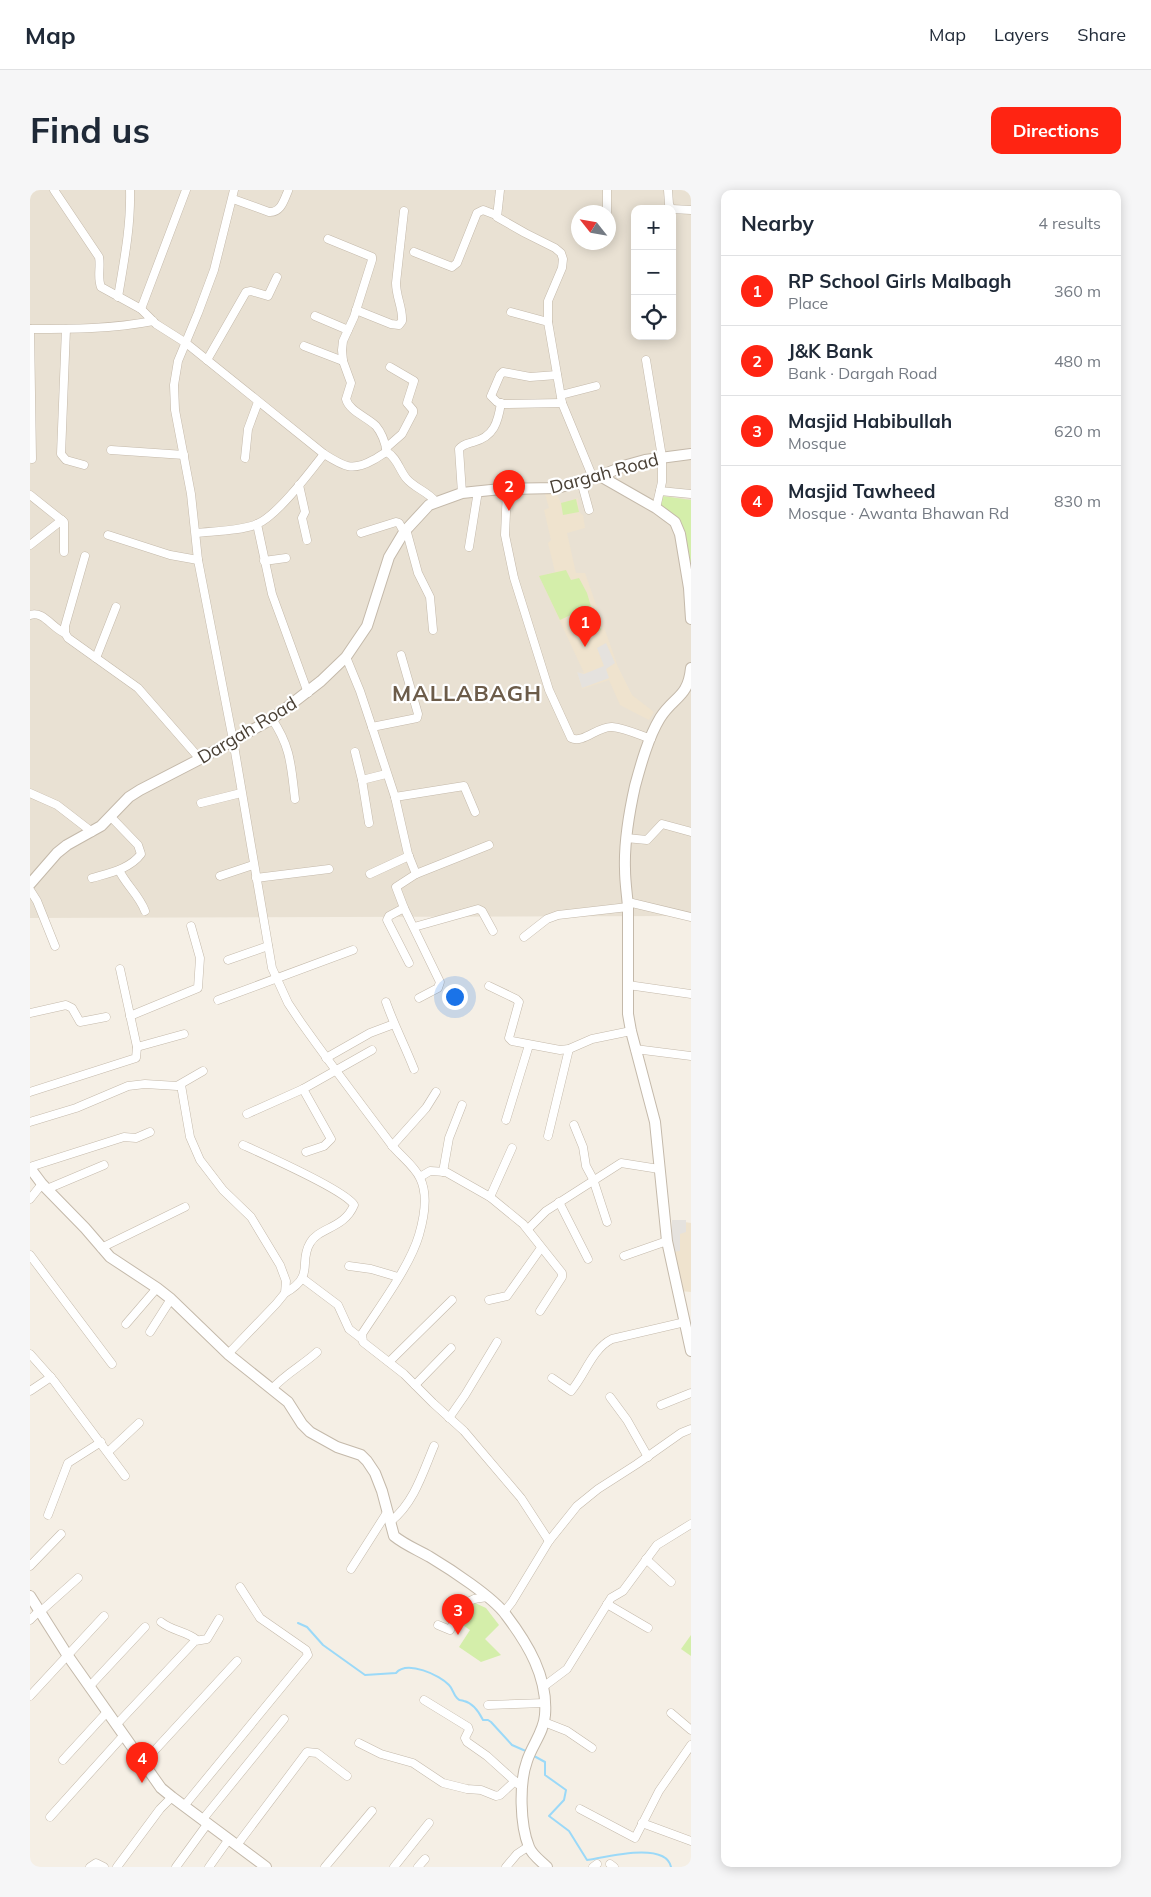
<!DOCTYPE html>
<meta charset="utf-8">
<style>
body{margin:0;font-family:Mulish,sans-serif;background:#f6f6f7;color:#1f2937}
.controls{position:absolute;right:15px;top:15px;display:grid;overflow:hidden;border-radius:10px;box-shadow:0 2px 12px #0003}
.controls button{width:45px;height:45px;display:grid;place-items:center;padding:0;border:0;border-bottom:1px solid #e0e1e3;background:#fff;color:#1f2937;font:25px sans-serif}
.compass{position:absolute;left:541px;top:15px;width:45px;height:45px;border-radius:50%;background:#fff;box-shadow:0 2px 12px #0003;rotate:301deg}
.you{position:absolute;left:424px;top:806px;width:18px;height:18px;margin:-12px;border:4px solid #fff;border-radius:50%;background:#1a73e8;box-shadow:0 0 0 8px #1a73e833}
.badge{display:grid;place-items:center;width:32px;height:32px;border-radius:50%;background:#ff2412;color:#fff;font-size:16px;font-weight:700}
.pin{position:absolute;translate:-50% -41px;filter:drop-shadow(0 1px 2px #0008)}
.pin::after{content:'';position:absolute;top:26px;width:18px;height:15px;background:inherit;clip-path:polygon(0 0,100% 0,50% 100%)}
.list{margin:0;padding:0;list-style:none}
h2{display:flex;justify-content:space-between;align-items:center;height:65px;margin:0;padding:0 20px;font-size:21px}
h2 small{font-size:16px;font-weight:400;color:#747a83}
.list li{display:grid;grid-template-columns:32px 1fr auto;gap:15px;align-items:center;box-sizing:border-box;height:70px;padding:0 20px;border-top:1px solid #e0e1e3}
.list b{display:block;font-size:19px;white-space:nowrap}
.list p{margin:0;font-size:16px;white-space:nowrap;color:#747a83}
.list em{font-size:16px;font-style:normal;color:#747a83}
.icon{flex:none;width:28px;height:28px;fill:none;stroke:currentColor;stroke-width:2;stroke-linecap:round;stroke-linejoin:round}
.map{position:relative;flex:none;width:661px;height:1677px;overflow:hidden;border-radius:10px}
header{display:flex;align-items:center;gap:30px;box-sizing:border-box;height:70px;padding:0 25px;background:#fff;border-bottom:1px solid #e0e1e3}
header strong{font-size:24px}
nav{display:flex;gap:28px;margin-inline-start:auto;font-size:18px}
.intro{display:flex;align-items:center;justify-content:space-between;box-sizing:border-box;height:120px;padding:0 30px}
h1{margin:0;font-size:35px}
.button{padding:12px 22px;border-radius:10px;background:#ff2412;color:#fff;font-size:18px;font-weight:700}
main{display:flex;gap:30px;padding:0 30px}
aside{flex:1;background:#fff;border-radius:10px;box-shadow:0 2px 12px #0003}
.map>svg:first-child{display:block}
</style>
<header>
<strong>Map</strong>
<nav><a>Map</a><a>Layers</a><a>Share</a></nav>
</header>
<div class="intro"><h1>Find us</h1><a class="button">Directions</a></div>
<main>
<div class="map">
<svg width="661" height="1677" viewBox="0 0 661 1677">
<rect width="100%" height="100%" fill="#f5efe5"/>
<path fill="#e9e1d3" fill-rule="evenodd" d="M0,0h661v726l-661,2zM605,19h37v127h-37zM548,22h30v30h-30z"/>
<g fill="#efe3ce">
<path d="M526,303l5,10 17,-5 1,14 4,3 2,13 -18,5 9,40h9l33,94 14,28 22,17 -5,8 -29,-15 -11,-25 -27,9 -5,-17 7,1 -45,-97 16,-4 -7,-29 3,-3 -7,-30 5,-2 -4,-14z"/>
<path d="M642,1030l19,3v69l-11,-1 -8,-39z"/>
</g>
<g fill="#d4eeaa">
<path d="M632,306l29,4v84l-9,-54 -22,-24z"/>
<path d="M546,309l3,13 -16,3 -2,-12z"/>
<path d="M536,380l5,10 8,-2 8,15 5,17 -17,3 -15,7 -21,-44z"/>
<path d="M565,424l6,16 -9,3 -6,-10 -5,-3z"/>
<path d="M445,1413l11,5 13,17 -14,14 16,16 -20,7 -22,-15 11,-17 -13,-9 9,-12z"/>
<path d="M661,1445v21l-10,-7z"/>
</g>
<g fill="#e5e2de">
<path d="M576,453l9,20 -9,6 3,9 -27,10 -5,-16 7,2 20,-8 -7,-18z"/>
<path d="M642,1030h14v12l-6,2v17l-8,1z"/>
</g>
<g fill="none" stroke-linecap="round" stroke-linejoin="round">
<g stroke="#9bd9f8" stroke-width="2">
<path d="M268,1433l9,4 16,18 42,30 31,-2c11,-13 44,2 53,12 4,4 4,9 8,13 4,4 2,1 7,3 9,2 15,11 19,19h5l3,2 21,23 16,7"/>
<path d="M504,1566l11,6v13l21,15 -2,10 -15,16 20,15 18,29c19,-3 79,-19 84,7"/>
</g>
<g stroke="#c4b9aa" stroke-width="9">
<g id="minor">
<path d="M24,0l45,67c2,10 -2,20 2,30l40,22 15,15 30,19 138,111c19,12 28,18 49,6 5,-2 8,-6 14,-8 10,6 12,17 19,26 8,10 21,13 29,23"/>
<path d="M204,0l-20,80 -16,43 -20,48 -4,24 1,25 16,84 7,66 35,180 39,228 16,35 12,18c29,41 60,82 91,123 8,11 23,21 29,34 8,16 4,40 -1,57 -9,31 -39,71 -57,99l1,8 41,32 29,29 31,28 57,67 28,43"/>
<path d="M470,0l-3,27 28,16 30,15 6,5 2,6 -1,9 -14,33v21l14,81 31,75"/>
<path d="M638,0l1,14 2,5"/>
<path d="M203,9l36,13c12,1 15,-12 19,-21"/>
<path d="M642,19l19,1"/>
<path d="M577,22v-22"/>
<path d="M298,49l44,18v3l-18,57 -11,24 -1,9 1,11 8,22 -5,16c3,12 21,18 30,27 6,7 9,16 11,26"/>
<path d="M384,62l38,15 5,-4 20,-50 6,-3 13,5"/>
<path d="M88,107c6,-36 13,-71 12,-107"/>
<path d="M111,119l45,-119"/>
<path d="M326,120l35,14 8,1 3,-4c1,-13 -6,-24 -6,-38l8,-72"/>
<path d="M481,122l37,10"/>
<path d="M285,126l33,14"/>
<path d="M0,139l2,130"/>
<path d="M0,139c42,0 82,0 123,-8"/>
<path d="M36,139l-5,125 5,6 18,5"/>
<path d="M274,156l39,15"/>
<path d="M177,170l39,-68 5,-1 17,5 9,-19"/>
<path d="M616,170l16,97v25l-6,26"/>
<path d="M527,185l-27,2 -27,-5 -3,3 -9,21 6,6 7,2 58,-1"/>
<path d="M531,205l35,-9"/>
<path d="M356,258l16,-14 11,-21v-3l-6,-7 7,-22 -24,-14"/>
<path d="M81,260l73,5"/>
<path d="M215,268l3,-29 10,-27"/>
<path d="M551,291l8,29"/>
<path d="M269,295l6,27 -3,6 5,22"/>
<path d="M477,299l-2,46 9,43 35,112 22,48c12,6 27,-12 41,-11 13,1 27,8 39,12"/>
<path d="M630,301l31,3"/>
<path d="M432,303l-3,-44c4,-5 8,-5 14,-7 21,-5 25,-20 28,-39"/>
<path d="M0,305l34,27v30"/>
<path d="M227,334l15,70 36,99"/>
<path d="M376,339l12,44 12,24 3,33"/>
<path d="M166,343c18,-2 45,-2 61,-9 20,-8 53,-52 67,-70"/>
<path d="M331,343l35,-11 3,1 5,9"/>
<path d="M78,345l62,20 28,5"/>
<path d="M0,355l32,-25"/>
<path d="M439,357l9,-56"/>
<path d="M55,366l-20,70v7l3,5 70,50 62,71"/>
<path d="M234,371l22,-3"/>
<path d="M0,425c13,-5 23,14 35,18"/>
<path d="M316,467l14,34 12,36 23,70 13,57 8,20"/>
<path d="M66,468l20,-51"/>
<path d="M242,529c19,28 19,47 23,80"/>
<path d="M342,537l45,-9 1,-4 -17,-59"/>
<path d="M325,562l7,28 7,43"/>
<path d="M332,590l24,-6"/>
<path d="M0,603l27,12 35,27"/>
<path d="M365,607l69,-11 11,26"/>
<path d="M171,613l40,-10"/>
<path d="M596,648l21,2 15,-16 29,8"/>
<path d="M89,680c7,15 20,25 26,41"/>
<path d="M340,684l39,-18"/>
<path d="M190,686l33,-11"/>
<path d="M62,688c17,-5 38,-9 49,-24l-3,-9 -27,-28"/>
<path d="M226,688l73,-9"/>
<path d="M0,700l7,11 18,45"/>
<path d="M598,712l63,15"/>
<path d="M374,718l-15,8 -2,4 22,43"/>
<path d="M384,737l64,-18 4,2 11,20"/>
<path d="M494,747l23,-18 11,-4 70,-8"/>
<path d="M198,770l40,-14"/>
<path d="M598,795l63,9"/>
<path d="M459,796l27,13 3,3 -10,36 3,3 48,9 9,-1 23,-10 39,-8"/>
<path d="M389,808l19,-10 2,-6 -36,-74 -8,-21 20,-13 73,-29"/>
<path d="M188,810l135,-50"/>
<path d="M356,812c8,23 19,44 28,67"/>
<path d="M0,823l36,-8 6,3 8,14 26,-5"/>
<path d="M100,826l68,-28 2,-30 -9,-32"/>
<path d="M107,857l47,-13"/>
<path d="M605,859l56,7"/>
<path d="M296,868l44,-25 24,-9"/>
<path d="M151,895l9,52 10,23 23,30 28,27 29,48 6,16 -1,12 -9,11 -48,50"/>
<path d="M273,899l28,50 -7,7 -18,6"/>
<path d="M0,902l106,-34 1,-11 -17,-78"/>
<path d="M217,924l56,-25 69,-39"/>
<path d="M476,930l23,-75"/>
<path d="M0,932l46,-14 52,-22 17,-2 32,2 26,-15"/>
<path d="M544,935l9,22 3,19 7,13 14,43"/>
<path d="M518,946l21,-87"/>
<path d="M213,955c20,9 102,45 111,60 -10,24 -35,22 -44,38 -12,20 6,33 -25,50"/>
<path d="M362,956l34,-38 10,-16"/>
<path d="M0,977l94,-30 12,1 14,-6"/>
<path d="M413,982l6,-34 13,-33"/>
<path d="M390,987l10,-6 16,1 44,25 33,27 39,49v4l-22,34"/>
<path d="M17,999l57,-24"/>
<path d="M460,1007l22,-49"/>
<path d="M0,1009l12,-15"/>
<path d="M529,1012l29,57"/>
<path d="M498,1039l18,-18 75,-48 38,6"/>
<path d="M71,1058l84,-41"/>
<path d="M0,1065l82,109"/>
<path d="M594,1066l43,-15"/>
<path d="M319,1076l22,3 27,8"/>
<path d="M272,1088l36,27 11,24 13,10"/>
<path d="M459,1110l18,-4 34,-48"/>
<path d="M96,1134l31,-36"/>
<path d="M120,1142l21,-33"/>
<path d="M0,1164l24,27 71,95"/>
<path d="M359,1172l63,-62"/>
<path d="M522,1188l19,13c14,-16 21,-42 41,-52l73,-17"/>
<path d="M385,1195l36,-37"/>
<path d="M242,1199c13,-15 31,-24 45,-37"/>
<path d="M0,1201l21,-14"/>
<path d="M580,1207l17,23 21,37"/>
<path d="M631,1215l30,-12"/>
<path d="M419,1228l16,-23 32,-53"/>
<path d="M78,1262l31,-29"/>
<path d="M18,1325l20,-52 33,-21"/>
<path d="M361,1331c23,-18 32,-49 43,-75"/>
<path d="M616,1369l25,23"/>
<path d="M0,1376l31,-32"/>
<path d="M321,1379l37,-58"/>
<path d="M577,1414l41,24"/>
<path d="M10,1422l38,-34"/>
<path d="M474,1422l8,-10 37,-61 28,-35 21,-17 39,-25 44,-31 10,-4"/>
<path d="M0,1430l9,-9"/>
<path d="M131,1432c11,9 25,9 36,18"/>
<path d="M408,1435l12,5 12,-25 12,-6 13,-2"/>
<path d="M59,1497l56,-60"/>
<path d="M513,1497l24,-18 44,-71 12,-7 34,-46 34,-21"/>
<path d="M0,1506l74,-80"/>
<path d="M394,1510l44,27 1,3 -4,8 2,4 20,14 31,28"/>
<path d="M458,1515l57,-2"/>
<path d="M641,1523l20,17"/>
<path d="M514,1532l23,9 25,17"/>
<path d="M86,1535l79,-84 12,-2 12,-20"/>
<path d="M329,1553l22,11 32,9 30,20 24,6 14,1 15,6 4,-1 15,-14"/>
<path d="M33,1570l44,-48"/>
<path d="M114,1572l93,-101"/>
<path d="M154,1616l124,-151 -2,-5 -46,-32 -20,-31"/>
<path d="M550,1619l55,29 24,-47 32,-46"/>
<path d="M20,1627l73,-81"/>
<path d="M173,1629l81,-100"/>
<path d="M612,1633l49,18"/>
<path d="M207,1655l70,-93 10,1 30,23"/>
<path d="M580,1674l4,3"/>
<path d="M60,1677l6,-4 8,4"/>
<path d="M87,1677l43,-58 12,-12"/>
<path d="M146,1677l32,-44"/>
<path d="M179,1677l20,-28"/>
<path d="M295,1677l47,-56"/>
<path d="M364,1677l35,-44"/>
<path d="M388,1677l7,-8"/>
<path d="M476,1677l11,-13 12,-8"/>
<path d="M563,1677l4,-3"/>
</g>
</g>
<g stroke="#c4b9aa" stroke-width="12">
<g id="tertiary">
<path d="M570,286l56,32 19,14 5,12 9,54 2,31"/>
<path d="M661,478c-3,30 -17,28 -31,50 -12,20 -19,46 -25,68 -6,27 -11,55 -10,83 0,13 2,25 3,38 0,35 0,71 0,107l3,17 24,91 12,119 24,110"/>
<path d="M0,694l27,-31 10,-8 34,-19 28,-29 11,-7 60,-31 72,-40 49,-38 25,-24 21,-31 22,-69 15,-25 25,-27 33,-12 39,-4 56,-1 43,-12 27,-11 18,-5 46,-6"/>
<path d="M0,978l12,16 43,44 25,29 47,31 14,11 57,55 60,48 14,22 8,8 27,15 24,8 6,6 8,12 7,18 12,45c11,9 24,14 36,21 20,12 63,40 76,58 22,29 42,62 39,100 -1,17 -13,30 -18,46 -8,22 -7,64 2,86 3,8 12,14 18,20"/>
<path d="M0,1406l38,60 93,132 11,9 94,70"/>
</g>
</g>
<use href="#minor" stroke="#fff" stroke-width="8"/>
<use href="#tertiary" stroke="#fff" stroke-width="10"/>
</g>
<g text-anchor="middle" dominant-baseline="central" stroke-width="4.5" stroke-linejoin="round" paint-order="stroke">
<g font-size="18" fill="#483f34" stroke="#fff">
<text transform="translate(574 283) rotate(-15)">Dargah Road</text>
<text transform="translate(217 540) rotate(-31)">Dargah Road</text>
</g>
<g font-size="22" font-weight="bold" letter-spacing="1" fill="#6c5c4a" stroke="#fff">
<text x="437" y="503">MALLABAGH</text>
</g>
</g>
</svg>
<div class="controls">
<button>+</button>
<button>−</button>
<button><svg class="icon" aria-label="locate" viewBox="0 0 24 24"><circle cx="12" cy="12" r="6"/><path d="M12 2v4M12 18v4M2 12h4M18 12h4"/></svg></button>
</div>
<svg class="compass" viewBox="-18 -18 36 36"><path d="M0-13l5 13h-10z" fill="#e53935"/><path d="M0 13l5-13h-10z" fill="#747a83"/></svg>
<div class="you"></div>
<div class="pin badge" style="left:555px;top:457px">1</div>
<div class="pin badge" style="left:479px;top:321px">2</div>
<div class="pin badge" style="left:428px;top:1445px">3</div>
<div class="pin badge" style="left:112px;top:1593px">4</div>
</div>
<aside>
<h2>Nearby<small>4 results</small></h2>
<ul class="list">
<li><span class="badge">1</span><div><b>RP School Girls Malbagh</b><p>Place</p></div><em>360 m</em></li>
<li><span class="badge">2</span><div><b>J&amp;K Bank</b><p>Bank · Dargah Road</p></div><em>480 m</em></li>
<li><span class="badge">3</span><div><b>Masjid Habibullah</b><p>Mosque</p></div><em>620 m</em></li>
<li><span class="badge">4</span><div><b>Masjid Tawheed</b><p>Mosque · Awanta Bhawan Rd</p></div><em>830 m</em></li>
</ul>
</aside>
</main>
